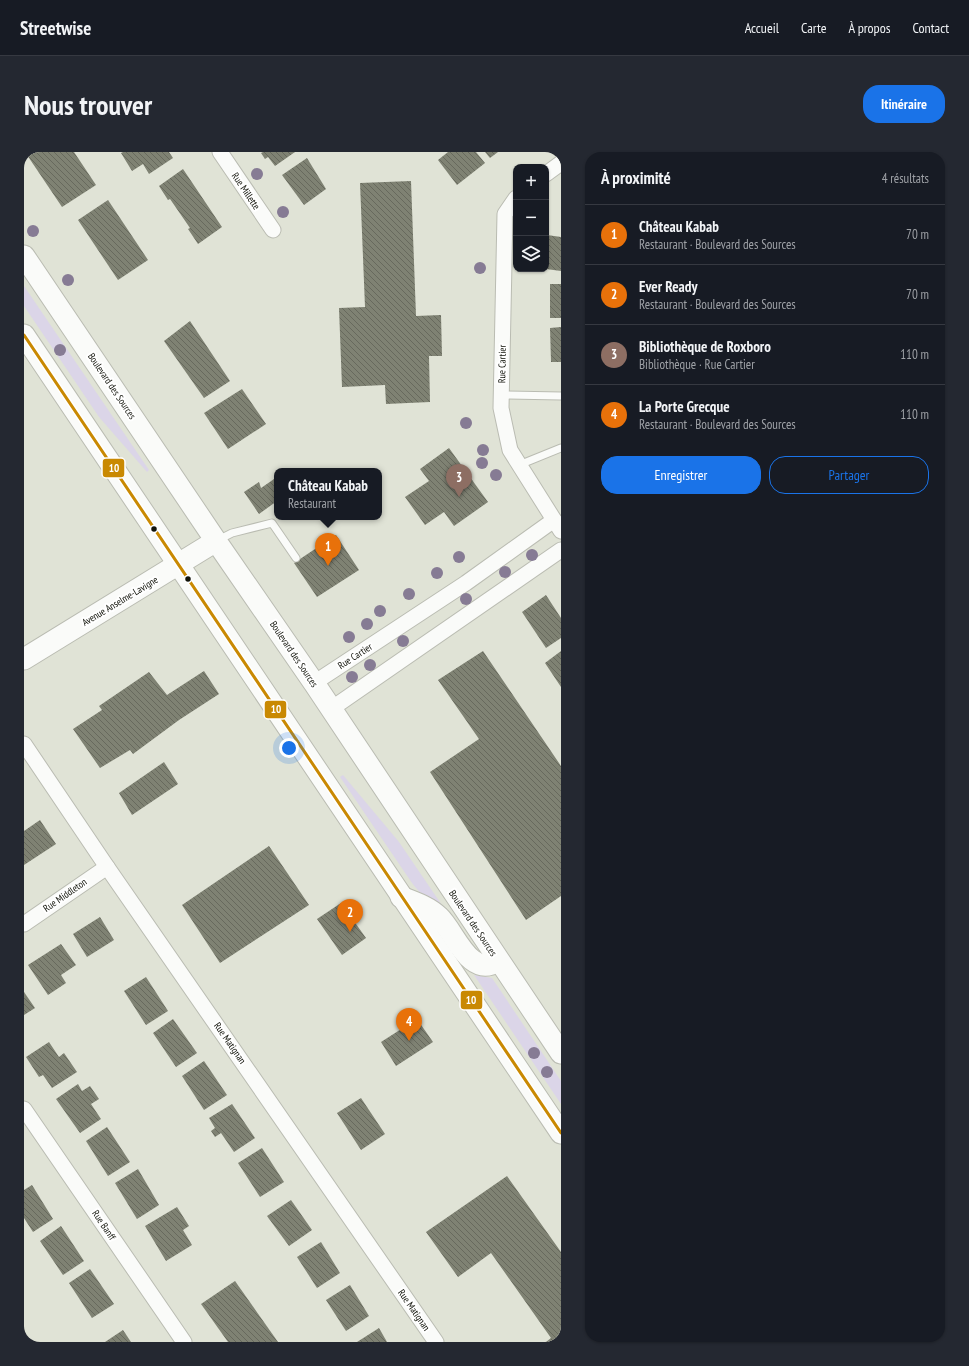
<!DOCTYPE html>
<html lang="fr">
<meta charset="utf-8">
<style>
body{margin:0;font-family:"PT Sans Narrow",sans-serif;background:#242831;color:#f1f3f6}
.controls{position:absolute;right:12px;top:12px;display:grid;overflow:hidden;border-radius:8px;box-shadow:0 1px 3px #0004}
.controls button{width:36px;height:36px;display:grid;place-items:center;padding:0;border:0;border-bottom:1px solid #363941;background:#171b24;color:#f1f3f6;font:20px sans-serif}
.you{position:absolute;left:265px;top:596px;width:14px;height:14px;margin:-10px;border:3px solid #fff;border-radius:50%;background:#1a73e8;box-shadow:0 0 0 6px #1a73e833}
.badge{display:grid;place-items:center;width:26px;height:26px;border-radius:50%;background:#1a73e8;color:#fff;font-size:13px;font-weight:700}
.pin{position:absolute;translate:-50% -33px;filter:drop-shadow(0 1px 2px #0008)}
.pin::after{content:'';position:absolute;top:21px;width:14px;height:12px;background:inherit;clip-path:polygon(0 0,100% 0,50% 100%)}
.popup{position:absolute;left:250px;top:316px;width:108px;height:52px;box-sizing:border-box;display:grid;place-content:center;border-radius:8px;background:#171b24;filter:drop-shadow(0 1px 3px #0005);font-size:13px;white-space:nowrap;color:#9ea1a6}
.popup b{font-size:15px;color:#f1f3f6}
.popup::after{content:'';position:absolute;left:50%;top:100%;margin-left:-8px;border:8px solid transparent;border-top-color:#171b24}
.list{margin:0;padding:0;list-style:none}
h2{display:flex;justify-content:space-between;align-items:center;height:52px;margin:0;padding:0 16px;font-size:17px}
h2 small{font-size:13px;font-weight:400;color:#9ea1a6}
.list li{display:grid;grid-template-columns:26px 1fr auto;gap:12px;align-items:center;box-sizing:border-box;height:60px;padding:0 16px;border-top:1px solid #363941}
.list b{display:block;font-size:15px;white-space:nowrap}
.list p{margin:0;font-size:13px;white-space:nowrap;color:#9ea1a6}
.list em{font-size:13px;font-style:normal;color:#9ea1a6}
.actions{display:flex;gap:8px;padding:12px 16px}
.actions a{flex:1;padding:9px 0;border:1px solid #1a73e8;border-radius:16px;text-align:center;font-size:14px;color:#1a73e8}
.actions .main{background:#1a73e8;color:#fff}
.icon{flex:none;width:22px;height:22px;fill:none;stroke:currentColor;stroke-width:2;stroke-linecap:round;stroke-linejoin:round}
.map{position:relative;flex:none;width:537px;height:1190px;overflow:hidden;border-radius:16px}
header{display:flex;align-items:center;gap:24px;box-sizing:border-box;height:56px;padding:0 20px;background:#171b24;border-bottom:1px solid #363941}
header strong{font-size:19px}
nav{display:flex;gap:22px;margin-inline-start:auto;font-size:14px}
.intro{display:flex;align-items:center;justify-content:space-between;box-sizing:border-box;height:96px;padding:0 24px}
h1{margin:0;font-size:28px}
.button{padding:10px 18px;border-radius:16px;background:#1a73e8;color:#fff;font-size:14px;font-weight:700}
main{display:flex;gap:24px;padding:0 24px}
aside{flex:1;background:#171b24;border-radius:16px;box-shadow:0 1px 3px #0004}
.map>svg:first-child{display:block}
</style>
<header>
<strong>Streetwise</strong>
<nav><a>Accueil</a><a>Carte</a><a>À propos</a><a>Contact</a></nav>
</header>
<div class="intro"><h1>Nous trouver</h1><a class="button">Itinéraire</a></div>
<main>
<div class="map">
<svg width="537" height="1190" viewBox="0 0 537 1190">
<defs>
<pattern id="building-back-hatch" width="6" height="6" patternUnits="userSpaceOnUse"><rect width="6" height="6" fill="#7f8273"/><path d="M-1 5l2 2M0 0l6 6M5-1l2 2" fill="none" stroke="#67695d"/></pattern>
</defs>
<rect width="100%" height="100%" fill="#e0e3d6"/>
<g fill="#dbd5e8">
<path d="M0,134l125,184 -2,2 -48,-55 -75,-111z"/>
<path d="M319,623l56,67 49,72c-14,-8 -26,-18 -36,-31l-72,-106z"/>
<path d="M450,823l18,3 69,103v23z"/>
</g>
<g fill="url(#building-back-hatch)">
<path d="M1,0h49l22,33 -34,22z"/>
<path d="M99,0h46l4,6 -24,16 -6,-10 -11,7 -11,-18z"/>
<path d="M239,0h32l-20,14 -7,-9 -3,2 -4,-6z"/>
<path d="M424,0h28l9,11 -28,22 -19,-25z"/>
<path d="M461,0h13l-8,6z"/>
<path d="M283,6l19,31 -22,16 -22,-30z"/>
<path d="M159,17l39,58 -24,17 -10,-15 2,-1 -20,-29 -2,1 -9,-14z"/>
<path d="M387,29l5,135 25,-1 1,41h-13l1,46 -44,2 -1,-19 -43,2 -3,-79 26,-1 -5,-124z"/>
<path d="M84,48l40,60 -30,20 -40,-60z"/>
<path d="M523,83l14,2v34l-15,-2z"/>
<rect x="526" y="132" width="11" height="34"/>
<path d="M166,169l40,60 -26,17 -40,-57z"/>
<path d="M537,175v35h-10l-1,-34z"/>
<path d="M218,237l24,35 -38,25 -24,-36z"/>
<path d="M425,296l39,54 -34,24 -10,-14 -19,13 -20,-28 24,-16 -9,-12z"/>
<path d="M253,325v24l-18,13 -15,-22 15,-10 2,6z"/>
<path d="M312,383l23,35 -42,27 -23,-34z"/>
<path d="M522,443l15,23v20l-15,10 -24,-36z"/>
<path d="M459,499l78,115v130l-35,24 -96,-148 49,-33 -41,-59z"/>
<path d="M537,499v36l-16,-24z"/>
<path d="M180,519l15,23 -40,26 -46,34 -3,-4 -30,18 -27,-39 29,-19 -3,-4 50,-34 18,23z"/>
<path d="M140,610l14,22 -46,31 -13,-22z"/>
<path d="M16,668l16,24 -32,21v-34z"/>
<path d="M245,694l40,59 -89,58 -38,-58z"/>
<path d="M317,751l25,35 -24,17 -25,-36z"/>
<path d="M76,765l14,23 -27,17 -14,-23z"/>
<path d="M37,792l15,21 -15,10 5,8 -18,12 -20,-30z"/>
<path d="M122,825l22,34 -22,14 -22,-34z"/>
<path d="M0,840l11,16 -11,7z"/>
<path d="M149,867l24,34 -21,14 -23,-34z"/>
<path d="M393,867l16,23 -37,24 -15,-24z"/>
<path d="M25,890l10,15 5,-4 13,19 -25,16 -9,-13 -4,2 -13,-20z"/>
<path d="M180,909l23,34 -23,15 -22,-34z"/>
<path d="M54,932l4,7 8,-5 9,13 -8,5 10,15 -21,14 -24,-34z"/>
<path d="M337,946l24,36 -24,16 -24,-37z"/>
<path d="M208,952l23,34 -21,14 -13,-19 -6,4 -4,-6 4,-3 -6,-10z"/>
<path d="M83,975l23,35 -22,14 -22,-35z"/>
<path d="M238,996l22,34 -24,15 -22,-34z"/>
<path d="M114,1017l21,36 -22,14 -22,-36z"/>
<path d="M483,1024l54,76v90h-15l5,-4 -60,-85 -33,24 -32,-45z"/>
<path d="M8,1033l21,34 -20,13 -9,-14v-28z"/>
<path d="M267,1048l21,30 -23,16 -22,-30z"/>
<path d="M153,1055l12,19 -6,4 9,15 -26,16 -21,-35z"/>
<path d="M37,1074l23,35 -21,14 -23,-34z"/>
<path d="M297,1090l19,31 -23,15 -20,-31z"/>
<path d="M66,1117l24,35 -22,14 -23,-35z"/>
<path d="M211,1129l43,61h-50l-27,-38z"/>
<path d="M326,1133l19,31 -23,15 -20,-31z"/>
<path d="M355,1176l8,14h-30z"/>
<path d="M99,1178l8,12h-26z"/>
</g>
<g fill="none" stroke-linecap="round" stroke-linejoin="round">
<g stroke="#babcb2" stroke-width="9">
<g id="lane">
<path d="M477,243l60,1"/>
<path d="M495,313l42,-17"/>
<path d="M194,388l14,-7 40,-10 24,35"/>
</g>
</g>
<g stroke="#babcb2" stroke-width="17">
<g id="street">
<path d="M196,0l53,78"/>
<path d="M522,22l15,-11"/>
<path d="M492,46l-11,16 -4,194 9,42 51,81"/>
<path d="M290,531l152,-100 88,-63"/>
<path d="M307,557l230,-159"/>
<path d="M0,592l83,123 329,475"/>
<path d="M0,772l83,-57"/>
<path d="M0,957l160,233"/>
</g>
</g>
<g stroke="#babcb2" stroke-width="23">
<g id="secondary">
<path d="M0,104l192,285 98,142 247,370"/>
<path d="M0,183l537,798"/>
<path d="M0,507l192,-118"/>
<path d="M377,745c13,5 28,10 38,20 16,15 30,62 59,44"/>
</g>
</g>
<use href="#lane" stroke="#fafbf9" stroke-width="7"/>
<use href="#street" stroke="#fafbf9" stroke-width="15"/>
<use href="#secondary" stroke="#fafbf9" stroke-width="21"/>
<g stroke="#fff" stroke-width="6">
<path id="bus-1" d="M0,183l537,798"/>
</g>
<use href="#bus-1" stroke="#c98902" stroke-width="3"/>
</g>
<g fill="#867b94">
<circle cx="233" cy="22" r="6"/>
<circle cx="259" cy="60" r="6"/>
<circle cx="9" cy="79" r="6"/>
<circle cx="456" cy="116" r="6"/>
<circle cx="44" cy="128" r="6"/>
<circle cx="36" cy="198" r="6"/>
<circle cx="442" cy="271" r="6"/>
<circle cx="459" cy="298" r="6"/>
<circle cx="458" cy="311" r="6"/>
<circle cx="472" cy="323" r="6"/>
<circle cx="508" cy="403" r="6"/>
<circle cx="435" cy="405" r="6"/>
<circle cx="481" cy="420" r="6"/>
<circle cx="413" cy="421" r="6"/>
<circle cx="385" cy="442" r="6"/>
<circle cx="442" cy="447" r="6"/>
<circle cx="356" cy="459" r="6"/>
<circle cx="343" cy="472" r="6"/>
<circle cx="325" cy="485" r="6"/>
<circle cx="379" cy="489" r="6"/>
<circle cx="346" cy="513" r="6"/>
<circle cx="328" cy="525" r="6"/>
<circle cx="510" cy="901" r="6"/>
<circle cx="523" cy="920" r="6"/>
</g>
<g fill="#11130a" stroke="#fff" stroke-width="1.5">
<circle cx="130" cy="377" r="3.5"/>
<circle cx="164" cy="427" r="3.5"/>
</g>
<g text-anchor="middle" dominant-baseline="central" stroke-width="4" stroke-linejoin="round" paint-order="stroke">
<g font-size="10" fill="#11130a" stroke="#fff">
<text transform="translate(222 39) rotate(56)">Rue Millette</text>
<text transform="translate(478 212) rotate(-89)">Rue Cartier</text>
<text transform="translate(88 234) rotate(56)">Boulevard des Sources</text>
<text transform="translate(96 449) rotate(-31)">Avenue Anselme-Lavigne</text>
<text transform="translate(270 502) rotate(56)">Boulevard des Sources</text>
<text transform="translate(331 504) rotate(-33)">Rue Cartier</text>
<text transform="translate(41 743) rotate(-35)">Rue Middleton</text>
<text transform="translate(449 771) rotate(56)">Boulevard des Sources</text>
<text transform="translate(206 891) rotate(55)">Rue Matignan</text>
<text transform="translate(80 1073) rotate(56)">Rue Banff</text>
<text transform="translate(390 1158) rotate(55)">Rue Matignan</text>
</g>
</g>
<g stroke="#fff" stroke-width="1.5">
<rect x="78" y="306" width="23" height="20" rx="4" fill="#c98902"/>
<rect x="240" y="548" width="23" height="19" rx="4" fill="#c98902"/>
<rect x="436" y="838" width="23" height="20" rx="4" fill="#c98902"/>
</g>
<g font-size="11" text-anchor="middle" font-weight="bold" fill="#fff">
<text x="90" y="320">10</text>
<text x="252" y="561">10</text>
<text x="447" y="852">10</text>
</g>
</svg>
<div class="controls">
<button>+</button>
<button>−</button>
<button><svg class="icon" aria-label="layers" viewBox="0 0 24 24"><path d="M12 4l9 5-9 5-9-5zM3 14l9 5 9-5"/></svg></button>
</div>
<div class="you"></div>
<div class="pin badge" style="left:304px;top:414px;background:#e8710a">1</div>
<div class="popup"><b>Château Kabab</b>Restaurant</div>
<div class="pin badge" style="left:326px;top:780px;background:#e8710a">2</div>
<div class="pin badge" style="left:435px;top:345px;background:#8d6e63">3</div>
<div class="pin badge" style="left:385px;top:889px;background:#e8710a">4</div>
</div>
<aside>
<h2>À proximité<small>4 résultats</small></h2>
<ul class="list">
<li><span class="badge" style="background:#e8710a">1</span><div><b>Château Kabab</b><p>Restaurant · Boulevard des Sources</p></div><em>70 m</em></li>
<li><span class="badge" style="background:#e8710a">2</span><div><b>Ever Ready</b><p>Restaurant · Boulevard des Sources</p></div><em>70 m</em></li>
<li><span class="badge" style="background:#8d6e63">3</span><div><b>Bibliothèque de Roxboro</b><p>Bibliothèque · Rue Cartier</p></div><em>110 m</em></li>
<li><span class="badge" style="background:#e8710a">4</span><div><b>La Porte Grecque</b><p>Restaurant · Boulevard des Sources</p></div><em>110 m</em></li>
</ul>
<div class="actions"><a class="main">Enregistrer</a><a>Partager</a></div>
</aside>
</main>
